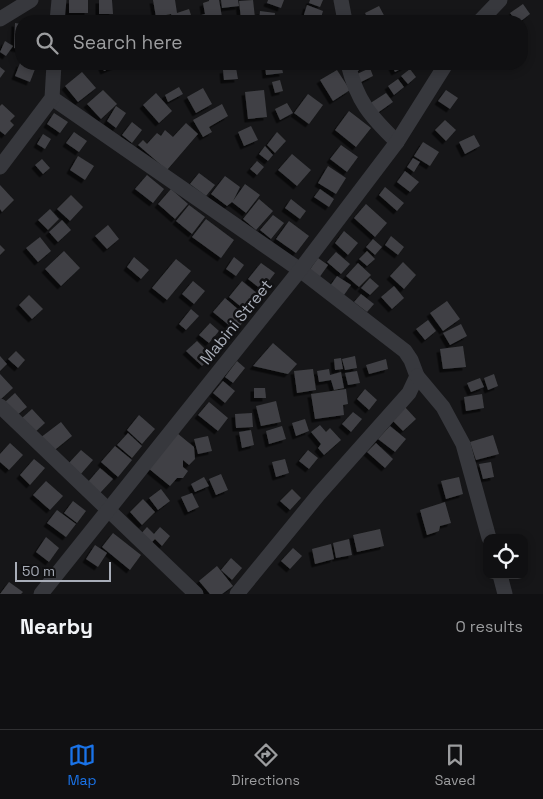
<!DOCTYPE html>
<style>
body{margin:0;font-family:"Space Grotesk",sans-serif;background:#19191b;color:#f1f3f6}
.controls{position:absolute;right:15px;bottom:15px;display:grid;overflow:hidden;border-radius:10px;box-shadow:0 2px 8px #0003}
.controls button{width:45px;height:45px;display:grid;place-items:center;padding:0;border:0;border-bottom:1px solid #303032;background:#101012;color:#f1f3f6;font:25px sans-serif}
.scale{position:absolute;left:15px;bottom:12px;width:96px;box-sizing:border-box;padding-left:5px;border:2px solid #a8adb8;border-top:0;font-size:14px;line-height:18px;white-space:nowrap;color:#a8adb8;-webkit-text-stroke:4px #111113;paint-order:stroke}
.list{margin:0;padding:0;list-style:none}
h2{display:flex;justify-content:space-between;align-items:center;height:65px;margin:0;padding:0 20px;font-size:21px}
h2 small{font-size:16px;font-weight:400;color:#9c9d9f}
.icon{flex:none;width:28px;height:28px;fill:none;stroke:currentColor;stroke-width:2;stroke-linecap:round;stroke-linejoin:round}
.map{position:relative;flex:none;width:543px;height:594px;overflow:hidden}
.search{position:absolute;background:#101012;box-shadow:0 2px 8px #0003;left:15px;right:15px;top:15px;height:55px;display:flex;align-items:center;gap:12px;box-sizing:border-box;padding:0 18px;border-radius:20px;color:#9c9d9f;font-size:19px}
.sheet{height:135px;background:#101012}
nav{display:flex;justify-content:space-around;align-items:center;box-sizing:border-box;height:70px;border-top:1px solid #303032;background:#101012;font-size:14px;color:#9c9d9f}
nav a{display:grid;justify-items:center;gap:2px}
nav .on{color:#1a73e8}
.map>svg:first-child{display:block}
</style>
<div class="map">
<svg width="543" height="594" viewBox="0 0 543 594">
<defs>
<filter id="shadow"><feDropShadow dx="-3.5" dy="3.5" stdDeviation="0" flood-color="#0009"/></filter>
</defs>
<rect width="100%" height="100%" fill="#161618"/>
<g fill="#404145" filter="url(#shadow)">
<rect x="69" y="0" width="19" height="13"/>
<path d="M99,0h13l1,14h-14z"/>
<path d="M153,0h22l2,13 12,-4 4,12h-19l-3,-7 -15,3z"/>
<path d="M209,0h10l3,17 -16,3v1h-11l-1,-4 11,-3 -2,-11 6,-2z"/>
<path d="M221,0h17l1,6 -17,2z"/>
<path d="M253,0l2,18 -14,1 -2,-18z"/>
<path d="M268,0h16l-3,8 -14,-5z"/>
<path d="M310,0h13l-3,7 -11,-4z"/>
<path d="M523,4l7,10 -9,7h-5l-6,-8z"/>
<path d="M307,5l16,6 -3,10h-18z"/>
<path d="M379,6l8,15h-18l-4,-8z"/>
<path d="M260,11l15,2 -1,8h-15z"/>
<path d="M15,23l6,1v25l-7,-1z"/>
<path d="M5,41l8,5 -7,10 -6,-4z"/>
<path d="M20,63l15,6 -5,13 -15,-6z"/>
<path d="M101,64h20l-17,7z"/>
<path d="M265,64h16l2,9 -17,2z"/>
<path d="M351,64h18l-13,8z"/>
<path d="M391,64h19l-15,8z"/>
<path d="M0,67l5,4 -5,7z"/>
<path d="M236,68l2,11 -14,1 -1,-10z"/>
<path d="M370,68l3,8 -12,6 -4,-8z"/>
<path d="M410,69l6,8 -8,7 -7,-8z"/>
<path d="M337,70l13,20 -17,11 -13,-21z"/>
<path d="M82,72l14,16 -18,14 -13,-16z"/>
<path d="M398,79l6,8 -10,8 -6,-9z"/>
<path d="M280,80l3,11 -8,2 -3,-11z"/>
<path d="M179,87l4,7 -15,8 -3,-7z"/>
<path d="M203,88l9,16 -16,9 -9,-16z"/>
<path d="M103,90l14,14 -16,15 -14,-15z"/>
<path d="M264,90l3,27 -19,2 -3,-27z"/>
<path d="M446,90l12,8 -8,11 -12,-8z"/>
<path d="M156,93l16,18 -13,12 -16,-18z"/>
<path d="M386,93l7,9 -17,12 -7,-10z"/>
<path d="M308,94l15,11 -14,19 -15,-11z"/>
<path d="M287,103l6,10 -13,7 -5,-11z"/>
<path d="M2,104l13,12 -5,5 4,4 -9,10 -5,-4v-25z"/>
<path d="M222,104l6,12 -19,11 3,5 -9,5 -10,-17z"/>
<path d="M116,106l10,7 -10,15 -9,-7z"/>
<path d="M349,111l22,17 -15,19 -21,-17z"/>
<path d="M54,113l14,9 -8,11 -13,-9z"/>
<path d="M445,120l11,10 -10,11 -11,-11z"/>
<path d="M132,122l10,8 -10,13 -10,-8z"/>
<path d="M186,123l12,11 -31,36 -29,-25 5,-5 4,4 10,-11 4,3 4,-6 8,7z"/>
<path d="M251,126l7,14 -14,6 -6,-14z"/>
<path d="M74,132l13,9 -8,11 -13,-9z"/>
<path d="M277,132l9,9 -11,12 -8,-8z"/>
<path d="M43,134l8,5 -6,10 -8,-5z"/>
<path d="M474,135l6,11 -15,8 -6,-12z"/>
<path d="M423,142l16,10 -9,14 -16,-10z"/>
<path d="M341,145l17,12 -11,15 -17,-13z"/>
<path d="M265,146l8,9 -5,6 -9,-7z"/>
<path d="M292,154l19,16 -14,16 -19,-16z"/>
<path d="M78,156l16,10 -9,14 -15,-10z"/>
<path d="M413,158l7,4 -6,10 -7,-5z"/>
<path d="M42,159l8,9 -7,6 -8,-9z"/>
<path d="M257,161l7,6 -7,8 -7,-6z"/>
<path d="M328,166l18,12 -10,16 -18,-11z"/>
<path d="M405,171l14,11 -9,10 -13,-10z"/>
<path d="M199,173l16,12 -9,11 -16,-12z"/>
<path d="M147,175l17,14 -11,14 -18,-14z"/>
<path d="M225,176l15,11 -7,14 12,-17 15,11 -14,18 -14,-11 -5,4 -16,-12z"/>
<path d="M0,185l14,15 -12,12 -2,-3z"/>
<path d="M385,187l19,16 -7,8 -18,-16z"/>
<path d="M171,189l17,15 -13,15 -17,-15z"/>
<path d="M320,189l14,10 -5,8 -15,-10z"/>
<path d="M71,195l12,12 -13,14 -13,-12z"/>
<path d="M259,199l14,12 -17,19 -13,-11z"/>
<path d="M291,199l15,12 -6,8 -15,-11z"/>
<path d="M366,204l21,19 -12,14 -21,-19z"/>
<path d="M189,205l16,12 -13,17 -16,-13z"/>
<path d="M50,209l9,10 -11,11 -10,-10z"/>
<path d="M273,215l11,8 -13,16 -11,-9z"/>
<path d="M206,219l28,21 -13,18 -29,-21z"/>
<path d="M62,220l9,10 -13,12 -9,-10z"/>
<path d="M289,221l20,15 -13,17 -20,-14z"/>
<path d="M108,225l11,14 -12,10 -12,-13z"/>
<path d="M344,231l14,12 -10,12 -13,-12z"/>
<path d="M391,236l13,11 -6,8 -13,-10z"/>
<path d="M40,237l11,14 -13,11 -12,-14z"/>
<path d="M373,239l9,8 -7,8 -9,-8z"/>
<path d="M0,245l5,5 -5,5z"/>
<path d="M64,251l16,17 -19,18 -16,-17z"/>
<path d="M367,251l8,8 -8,7 -8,-7z"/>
<path d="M336,252l14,12 -9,10 -14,-12z"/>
<path d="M134,257l15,13 -8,9 -14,-12z"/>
<path d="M234,257l10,8 -8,11 -10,-7z"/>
<path d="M318,258l10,7 -9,13 -10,-7z"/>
<path d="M176,259l15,12 -24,29 -15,-12z"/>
<path d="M403,262l13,13 -12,14 -14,-13z"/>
<path d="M261,263l14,10 -13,17 -14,-11z"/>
<path d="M358,263l13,12 -12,12 -13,-11z"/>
<path d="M337,276l14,9 -7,10 -14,-9z"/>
<path d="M370,278l9,8 -9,9 -9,-7z"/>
<path d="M193,281l12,10 -11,13 -12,-10z"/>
<path d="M242,281l21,17 -13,16 -21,-17z"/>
<path d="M394,286l10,12 -12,11 -11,-12z"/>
<path d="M361,294l13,10 -7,8 -13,-10z"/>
<path d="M29,295l14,14 -11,10 -13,-14z"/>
<path d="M225,298l22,19 -11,14 -23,-19z"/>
<path d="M447,301l13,18 -17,12 -13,-18z"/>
<path d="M191,309l8,7 -13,14 -7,-6z"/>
<path d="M428,320l8,11 -11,9 -9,-11z"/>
<path d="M210,323l9,8 -10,12 -10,-8z"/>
<path d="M461,324l6,12 -17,9 -7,-12z"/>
<path d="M197,341l15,15 -10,10 -16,-15z"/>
<path d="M273,343l24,21 -9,10 -35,-8z"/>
<path d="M463,346l3,21 -23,2 -3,-20z"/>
<path d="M16,351l9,9 -7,8 -10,-9z"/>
<path d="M0,356l7,8 -7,7z"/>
<path d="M355,356l2,12 -12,2 -3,-11z"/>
<path d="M341,358l2,11 -8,1 -1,-11z"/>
<path d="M386,359l2,10 -19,5 -3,-9z"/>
<path d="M237,361l8,7 -12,15 -8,-6z"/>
<path d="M313,369l3,21 -19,3 -3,-22z"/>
<path d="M329,369l1,6 11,-3 3,16 -10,2 -3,-10 -12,2 -2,-11z"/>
<path d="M357,371l3,12 -12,2 -3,-12z"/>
<path d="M0,374l13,14 -13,12z"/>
<path d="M494,374l4,12 -10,4 -4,-12z"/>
<path d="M480,378l4,9 -13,5 -4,-9z"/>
<path d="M223,381l12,10 -10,12 -12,-10z"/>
<path d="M254,388h11l1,10h-12z"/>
<path d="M346,389l2,15 -5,1 1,10 -29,4 -4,-25z"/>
<path d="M365,389l12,11 -8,10 -12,-11z"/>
<path d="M15,393l12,14 -11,9 -12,-13z"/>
<path d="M482,394l2,14 -18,3 -2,-14z"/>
<path d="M276,401l5,21 -20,4 -5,-20z"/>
<path d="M209,402l19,16 -10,13 -20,-16z"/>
<path d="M404,406l12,13 -13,12 -12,-12z"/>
<path d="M32,409l13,14 -11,10 -13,-14z"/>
<path d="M353,412l9,7 -11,13 -9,-8z"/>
<path d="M252,413l1,14 -17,1 -1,-14z"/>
<path d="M139,415l16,14 -13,15 -15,-14z"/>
<path d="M305,419l4,12 -13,5 -4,-13z"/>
<path d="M61,422l11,14 -21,17 -11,-15z"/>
<path d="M320,425l6,7 4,-4 11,12 -17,15 -6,-7 3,-4 -10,-12z"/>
<path d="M282,426l4,13 -17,5 -3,-13z"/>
<path d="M390,426l16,13 -11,13 -17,-13z"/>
<path d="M251,430l3,15 -12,3 -3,-16z"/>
<path d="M128,433l14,13 -10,12 -15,-13z"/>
<path d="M177,433l17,14 1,12 -6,6 -6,-5v7l5,4 -5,7h-6l-7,8 -22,-18z"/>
<path d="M493,435l6,19 -23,6 -6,-18z"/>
<path d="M208,436l4,15 -14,3 -4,-15z"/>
<path d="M10,443l13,12 -14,15 -9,-8v-8z"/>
<path d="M376,443l17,16 -8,9 -18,-16z"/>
<path d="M115,446l17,14 -14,17 -17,-15z"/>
<path d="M81,450l12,10 -13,15 -12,-11z"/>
<path d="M308,450l10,8 -9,11 -10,-8z"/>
<path d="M34,459l11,9 -15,17 -10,-10z"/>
<path d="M285,459l4,14 -13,4 -4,-15z"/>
<path d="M491,462l3,15 -11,2 -4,-15z"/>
<path d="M100,468l13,11 -13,14 -12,-11z"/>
<path d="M221,474l7,16 -12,5 -7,-16z"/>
<path d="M204,477l5,9 -14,6 -4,-8z"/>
<path d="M459,477l4,17 -17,5 -5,-18z"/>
<path d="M46,481l17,15 -13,14 -17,-15z"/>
<path d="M161,489l9,12 -12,9 -9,-12z"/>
<path d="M292,489l9,9 -11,12 -10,-9z"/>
<path d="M192,493l7,14 -11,5 -7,-15z"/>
<path d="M143,499l12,13 -13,13 -12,-13z"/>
<path d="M73,501l13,10 -9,12 -13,-10z"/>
<path d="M445,502l6,21 -11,3 -1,5 -12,4 -7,-25z"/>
<path d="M57,510l19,14 -10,13 -19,-14z"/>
<path d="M147,527l7,7 6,-7 10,9 -8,10 -7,-7 -5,5 -10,-9z"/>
<path d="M380,529l4,17 -27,6 -4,-17z"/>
<path d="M113,533l28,22 -11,15 -28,-23z"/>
<path d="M46,537l13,11 -10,14 -13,-10z"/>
<path d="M349,539l3,16 -16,3 -3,-15z"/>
<path d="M331,544l3,15 -19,5 -3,-15z"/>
<path d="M95,545l12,8 -9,14 -12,-8z"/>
<path d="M293,548l9,8 -12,13 -9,-8z"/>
<path d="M231,558l11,10 -10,12 -11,-10z"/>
<path d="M217,566l16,20 -11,8h-12l-11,-13z"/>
<path d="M9,582l14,10 -2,2h-21z"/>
</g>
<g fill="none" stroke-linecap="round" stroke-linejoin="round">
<g stroke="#37383d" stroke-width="15">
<path d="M341,0l4,21"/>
<path d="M0,19l31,-19"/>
<path d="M57,21l2,-21"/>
<path d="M480,21l20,-21"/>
<path d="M348,64c9,37 22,52 49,78"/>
<path d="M52,98l248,172 105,81 6,9 6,16 -8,17 -90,101 -82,100"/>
<path d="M0,167l52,-69 2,-34"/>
<path d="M417,376l26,31 20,37 26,94"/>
<path d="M0,406l196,188"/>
<path d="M500,575l5,19"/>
<path d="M41,594l259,-324 97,-128 49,-78"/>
</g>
</g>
<g text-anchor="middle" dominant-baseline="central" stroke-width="5" stroke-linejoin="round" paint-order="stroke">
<g font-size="16" fill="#a8adb8" stroke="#111113">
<text transform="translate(236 322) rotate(-51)">Mabini Street</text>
</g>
</g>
</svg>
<div class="controls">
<button><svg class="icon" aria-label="locate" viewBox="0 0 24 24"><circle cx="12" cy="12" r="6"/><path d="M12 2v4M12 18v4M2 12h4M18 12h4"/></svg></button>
</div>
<div class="scale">50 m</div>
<div class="search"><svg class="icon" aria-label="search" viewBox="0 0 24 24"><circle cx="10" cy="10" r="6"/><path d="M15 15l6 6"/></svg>Search here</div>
</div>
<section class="sheet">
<h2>Nearby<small>0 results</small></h2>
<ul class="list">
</ul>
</section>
<nav>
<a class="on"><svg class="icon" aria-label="map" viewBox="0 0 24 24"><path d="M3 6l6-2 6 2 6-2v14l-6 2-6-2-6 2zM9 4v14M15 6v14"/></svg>Map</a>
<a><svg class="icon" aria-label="directions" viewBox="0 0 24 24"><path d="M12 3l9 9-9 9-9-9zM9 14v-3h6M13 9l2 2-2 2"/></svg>Directions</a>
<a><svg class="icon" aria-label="saved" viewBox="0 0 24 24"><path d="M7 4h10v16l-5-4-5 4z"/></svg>Saved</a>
</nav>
